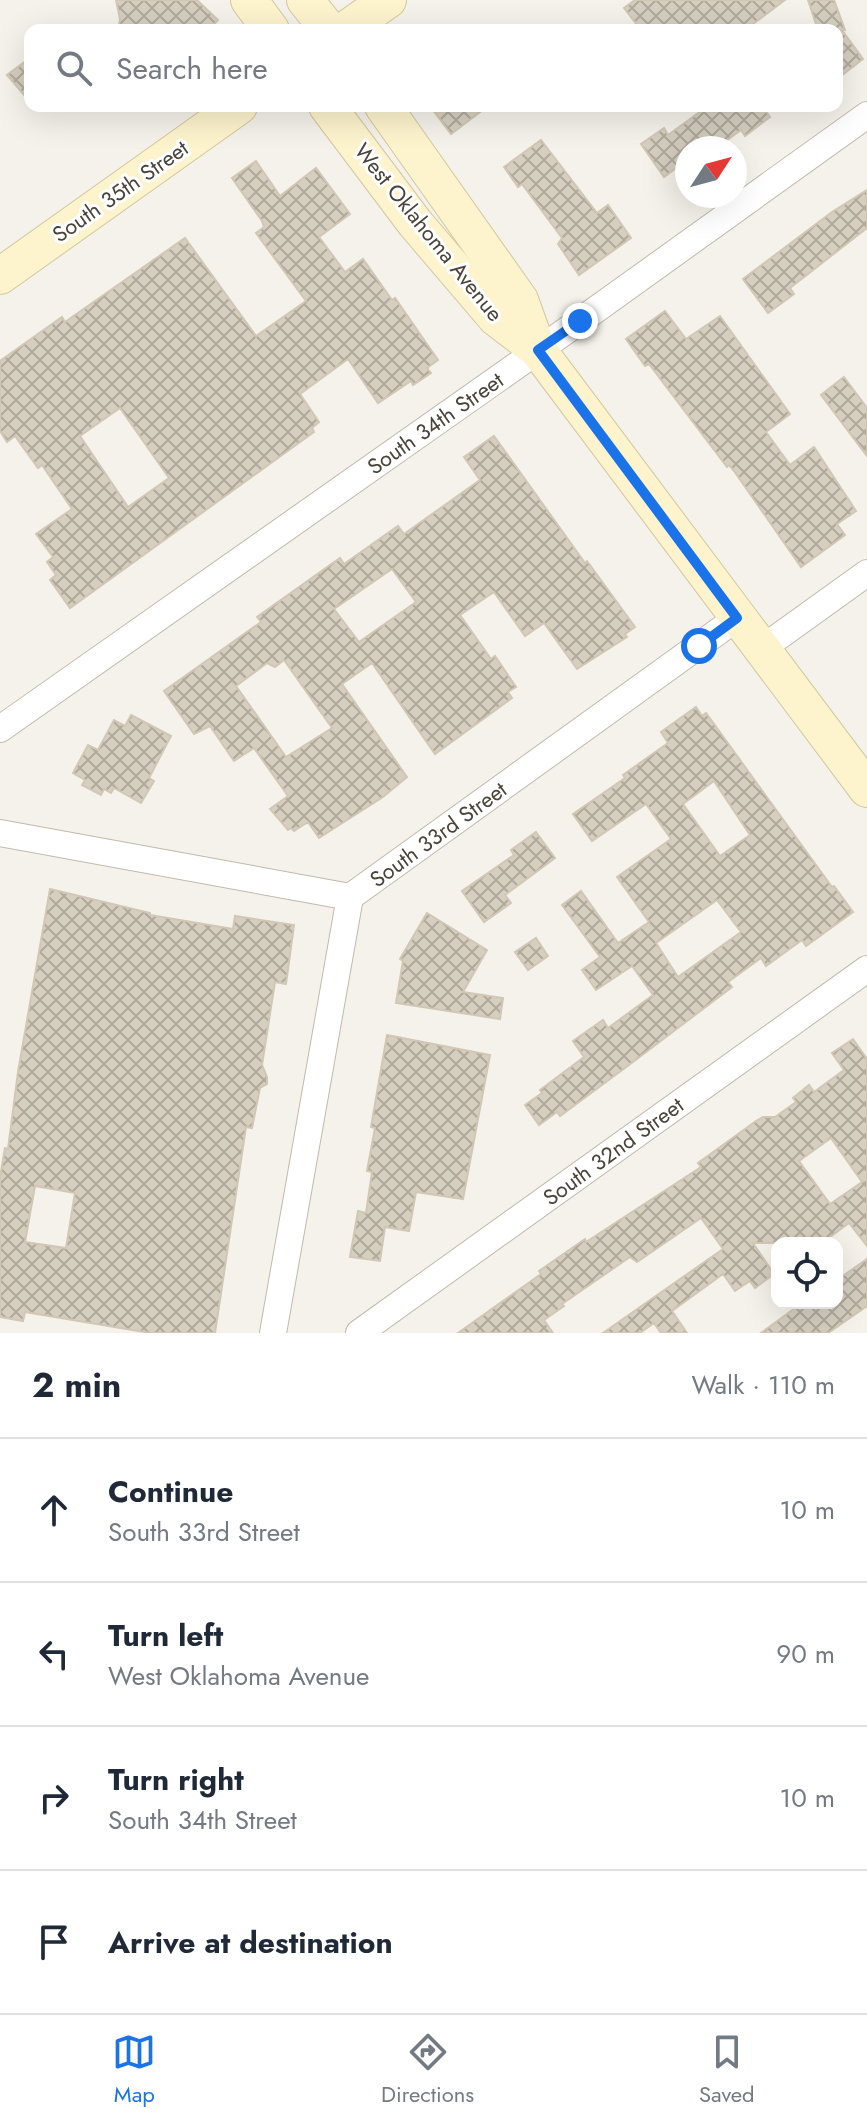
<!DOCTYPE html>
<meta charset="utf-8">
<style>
body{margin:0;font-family:Jost,sans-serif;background:#f6f6f7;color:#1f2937}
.controls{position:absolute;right:24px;bottom:24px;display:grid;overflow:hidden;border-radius:16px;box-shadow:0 8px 32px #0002}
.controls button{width:72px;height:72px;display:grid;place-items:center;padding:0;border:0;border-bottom:2px solid #e0e1e3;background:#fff;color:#1f2937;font:40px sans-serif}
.compass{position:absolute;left:675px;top:136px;width:72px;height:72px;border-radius:50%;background:#fff;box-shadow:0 8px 32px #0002;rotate:54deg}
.stop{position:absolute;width:24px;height:24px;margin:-18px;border:6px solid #1a73e8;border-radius:50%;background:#fff}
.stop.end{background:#1a73e8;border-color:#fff;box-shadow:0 2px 8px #0008}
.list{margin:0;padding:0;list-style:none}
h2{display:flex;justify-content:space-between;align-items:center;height:104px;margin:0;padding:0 32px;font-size:34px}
h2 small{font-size:26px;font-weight:400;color:#747a83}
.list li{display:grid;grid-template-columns:52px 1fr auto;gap:24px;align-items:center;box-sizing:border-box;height:144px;padding:0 32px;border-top:2px solid #e0e1e3}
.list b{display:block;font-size:30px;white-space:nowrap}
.list p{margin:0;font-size:26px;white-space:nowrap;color:#747a83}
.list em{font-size:26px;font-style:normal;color:#747a83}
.icon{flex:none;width:44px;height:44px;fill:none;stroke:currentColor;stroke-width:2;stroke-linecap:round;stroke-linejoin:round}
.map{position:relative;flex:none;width:867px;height:1333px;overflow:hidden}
.search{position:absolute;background:#fff;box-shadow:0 8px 32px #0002;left:24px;right:24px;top:24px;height:88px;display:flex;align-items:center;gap:20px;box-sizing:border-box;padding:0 28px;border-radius:16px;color:#747a83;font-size:30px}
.sheet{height:680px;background:#fff}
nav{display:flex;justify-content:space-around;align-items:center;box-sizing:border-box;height:112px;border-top:2px solid #e0e1e3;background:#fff;font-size:22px;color:#747a83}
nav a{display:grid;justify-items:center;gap:4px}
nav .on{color:#1a73e8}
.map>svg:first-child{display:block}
</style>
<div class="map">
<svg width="867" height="1333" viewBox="0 0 867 1333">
<defs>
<pattern id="building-cross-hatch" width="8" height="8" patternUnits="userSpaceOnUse" patternTransform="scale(2)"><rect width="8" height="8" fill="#d6cfc0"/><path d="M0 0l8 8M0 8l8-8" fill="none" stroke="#b0aa9d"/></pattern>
</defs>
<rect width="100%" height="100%" fill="#f5f2eb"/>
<g fill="url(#building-cross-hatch)" stroke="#d1c7b4" stroke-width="2" fill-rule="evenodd">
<path d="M116,0h81l21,20 -9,10h-91l2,-11z"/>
<path d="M635,0h150l-40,30 -11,-2 -3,2h-90l-17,-22z"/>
<path d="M808,0h26l11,30h-3l21,29 -26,20v-49h-19z"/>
<path d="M30,58v44l-23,-27z"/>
<path d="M430,106h58l-37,28z"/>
<path d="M708,106h54l8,11 -25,19 -4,-6 -25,18h-29v12l-23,17 -23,-33 23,-16 4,7z"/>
<path d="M541,140l56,73 11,-8 23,33 -52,37 -21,-31 4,-6 -40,-54 -4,3 -14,-20z"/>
<path d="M256,161l24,35 36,-28 34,46 -31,23 26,35 18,-13 29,41 3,-2 43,62 -11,8 4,5 -18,12 -2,-4 -33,22 -30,-44 -48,35 19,28 -7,6 2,4 -244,176 -20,-28 6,-5 -9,-13 6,-5 -17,-23 36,-25 -30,-44 -4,3 -23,-32 -8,6 -7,-11v-70l62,-44 3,5 120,-84 71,98 50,-35 -50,-68 8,-6 -2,-6 -30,-43zM120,408l49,70 -41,29 -48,-71z"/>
<path d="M867,190v38l-77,60 4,6 -26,19 -25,-34 89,-67z"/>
<path d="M665,311l21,28 34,-23 70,98 -24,18 24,33 24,-18 42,64 -19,13 8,11 -44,32 -67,-96 -5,-6 -2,2 -78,-103 -4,2 -19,-27z"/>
<path d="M844,377l23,31v48l-46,-61z"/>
<path d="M494,436l91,127 2,-2 48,66 -10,7 2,3 -50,32 -33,-46 -19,13 -31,-44 -34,23 31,44 4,-3 21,31 -8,5 4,6 -77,56 -63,-91 -30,21 65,93 -24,20 -64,41 -11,-16 -14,9 -3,-3 -3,2 -18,-21 18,-13 -34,-48 -20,13 -24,-35 -16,8 -30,-43 97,-69 -4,-5 83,-59 4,6 54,-38 6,8 76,-54 -16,-23zM392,569l24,33 -57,40 -25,-33zM284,660l48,68 -46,29 -50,-71 31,-23 8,4z"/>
<path d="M696,707l6,9 4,-3 126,174 2,-1 19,26 -47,34 -4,-6 -36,26 -5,-8 -33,24 4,5 -99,75 -73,54 -3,-4 -18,13 -14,-20 17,-12 -2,-3 44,-33 -11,-16 30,-21 5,8 45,-33 -21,-29 -36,24 -14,-20 18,-13 -38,-52 19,-14 37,52 31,-21 -32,-45 54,-38 -25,-35 -54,37 -19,-27 52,-36 -2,-3 45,-32 -7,-11zM714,781l36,54 -30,21 -37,-52zM717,900l24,32 -63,45 -22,-34z"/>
<path d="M131,715l40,21 -22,42 5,3 -13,22 -27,-15 -3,5 -7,-4 -3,6 -19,-10 3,-5 -12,-7 15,-28 10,5 16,-30 11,6z"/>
<path d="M536,832l19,26 -50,37 6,8 -27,19 -22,-31 52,-36 -3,-5z"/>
<path d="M50,889l100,24v2l83,14 2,-13 59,9 -8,59 -11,-2 -13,83 5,12v7l-7,4 -8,40 -6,-1 -31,206h-65l-125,-21 -2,9 -23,-4v-140l5,-29 3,1 10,-77zM35,1186l40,7 -9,55 -41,-6z"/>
<path d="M427,913l60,37 -24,42 40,6 -3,21 -104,-16 7,-42 -3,-2z"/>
<path d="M536,938l12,18 -20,14 -13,-18z"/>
<path d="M387,1035l103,20 -27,144 -47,-7 -7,39 -24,-4 -5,34 -30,-4 8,-46 8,2 6,-41 -5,-1 8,-43 -4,-1z"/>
<path d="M853,1039l14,20v187l-18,-23 -27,20h-69l21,31 -19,14 -5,-7 -15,10 -12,-17 -51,37 15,22h-26l-7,-10 -14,10h-37l120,-84 -22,-31 -64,44 -7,-5 -68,47 2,2 -20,14 9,13h-95l83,-59 -2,-3 46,-32 1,3 115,-75 -3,-4 58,-42 7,-4h12l21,-15 -3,-4 16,-13 5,7 30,-22 -12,-17zM831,1138l31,44 -32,22 -31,-43z"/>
<path d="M867,1259v47l-39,27h-67l41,-30h35v-23z"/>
</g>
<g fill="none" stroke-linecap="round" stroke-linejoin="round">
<g stroke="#c0baad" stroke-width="28">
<g id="street">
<path d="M760,650l107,-77"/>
<path d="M0,729l580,-408 287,-206"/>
<path d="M0,833l350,64 387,-279"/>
<path d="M273,1333l77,-436"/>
<path d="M359,1333l508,-364"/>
</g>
</g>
<g stroke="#d3c79c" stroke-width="38">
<g id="secondary">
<path d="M249,0l22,30"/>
<path d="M305,0l24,30"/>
<path d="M345,30l43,-30"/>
<path d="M327,106l88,117 81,95 42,32 329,439"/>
<path d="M383,106l137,194 18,50"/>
<path d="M0,276l239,-170"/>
</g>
</g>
<use href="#street" stroke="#fff" stroke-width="26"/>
<use href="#secondary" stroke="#fdf3cd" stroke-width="36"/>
</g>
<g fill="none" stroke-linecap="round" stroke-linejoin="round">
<path stroke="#1a73e8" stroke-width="10" d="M580,321l-42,29 199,268 -38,28"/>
</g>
<g text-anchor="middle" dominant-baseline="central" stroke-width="6" stroke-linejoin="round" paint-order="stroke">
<g font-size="22" fill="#494339" stroke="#fff">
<text transform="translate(120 191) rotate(-35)">South 35th Street</text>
<text transform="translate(429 232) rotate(51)">West Oklahoma Avenue</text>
<text transform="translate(435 423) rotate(-35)">South 34th Street</text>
<text transform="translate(438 834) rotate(-36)">South 33rd Street</text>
<text transform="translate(613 1151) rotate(-36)">South 32nd Street</text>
</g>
</g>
</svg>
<div class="controls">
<button><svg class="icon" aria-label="locate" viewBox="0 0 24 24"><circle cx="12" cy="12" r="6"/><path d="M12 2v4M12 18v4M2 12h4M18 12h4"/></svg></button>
</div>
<svg class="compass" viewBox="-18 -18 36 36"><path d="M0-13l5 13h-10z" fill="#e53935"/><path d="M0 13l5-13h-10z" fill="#747a83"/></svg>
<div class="stop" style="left:699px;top:646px"></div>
<div class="stop end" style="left:580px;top:321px"></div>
<div class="search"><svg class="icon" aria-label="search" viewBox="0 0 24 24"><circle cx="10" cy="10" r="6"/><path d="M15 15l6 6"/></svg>Search here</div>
</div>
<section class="sheet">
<h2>2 min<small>Walk · 110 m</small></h2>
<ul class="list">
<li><svg class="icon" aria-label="ahead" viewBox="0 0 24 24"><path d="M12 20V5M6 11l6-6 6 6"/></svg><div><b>Continue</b><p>South 33rd Street</p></div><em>10 m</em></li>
<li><svg class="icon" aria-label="left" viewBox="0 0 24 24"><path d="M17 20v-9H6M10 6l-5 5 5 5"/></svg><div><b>Turn left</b><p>West Oklahoma Avenue</p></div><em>90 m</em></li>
<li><svg class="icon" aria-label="right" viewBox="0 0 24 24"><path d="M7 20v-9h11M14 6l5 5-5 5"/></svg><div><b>Turn right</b><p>South 34th Street</p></div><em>10 m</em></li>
<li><svg class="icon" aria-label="arrive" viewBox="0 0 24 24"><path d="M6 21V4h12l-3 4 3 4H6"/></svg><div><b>Arrive at destination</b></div></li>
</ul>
</section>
<nav>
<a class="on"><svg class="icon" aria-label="map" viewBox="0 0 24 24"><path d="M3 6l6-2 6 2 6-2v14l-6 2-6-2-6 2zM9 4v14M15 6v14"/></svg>Map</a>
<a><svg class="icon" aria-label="directions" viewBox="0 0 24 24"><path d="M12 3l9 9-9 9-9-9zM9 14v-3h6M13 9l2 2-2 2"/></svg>Directions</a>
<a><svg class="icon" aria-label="saved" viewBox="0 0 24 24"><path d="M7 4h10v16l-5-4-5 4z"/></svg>Saved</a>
</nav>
